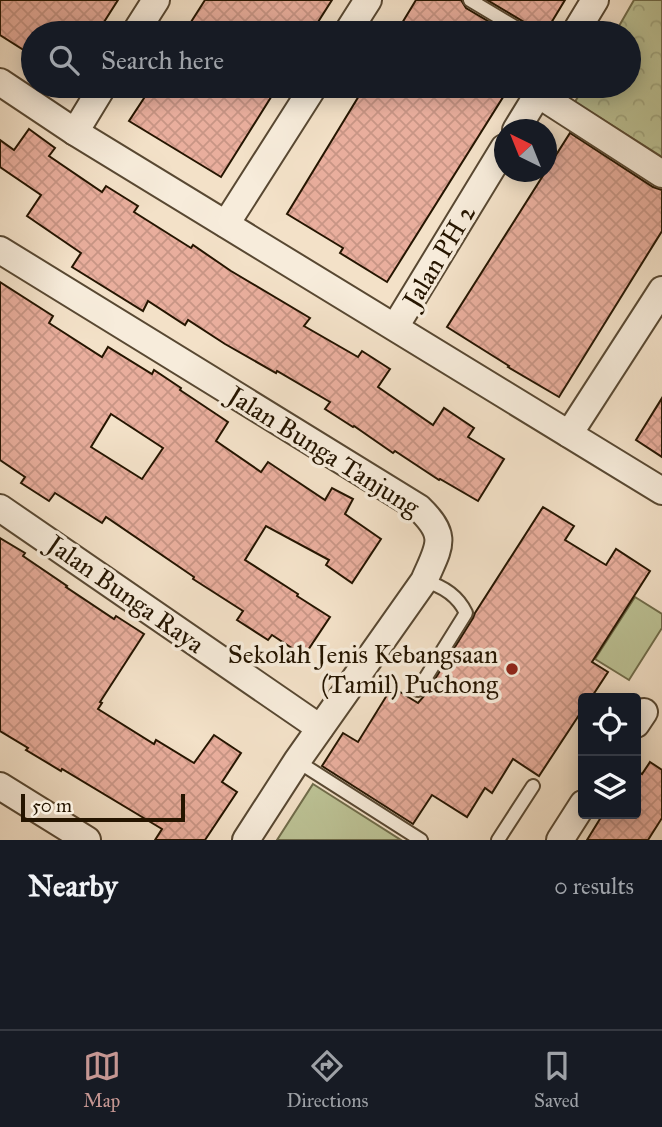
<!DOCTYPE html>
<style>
body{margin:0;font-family:"IM FELL Great Primer",serif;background:#20242c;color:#f1f3f6}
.controls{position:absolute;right:21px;bottom:21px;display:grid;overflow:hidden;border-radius:7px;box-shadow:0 4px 18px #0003}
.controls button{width:63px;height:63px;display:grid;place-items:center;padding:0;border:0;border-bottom:2px solid #363941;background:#171b24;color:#f1f3f6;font:35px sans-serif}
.compass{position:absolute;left:494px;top:119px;width:63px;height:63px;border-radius:50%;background:#171b24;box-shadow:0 4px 18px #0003;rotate:317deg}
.scale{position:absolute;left:21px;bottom:18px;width:164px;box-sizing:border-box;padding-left:7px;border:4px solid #251500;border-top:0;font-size:19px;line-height:24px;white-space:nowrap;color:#251500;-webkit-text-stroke:5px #f7ecdb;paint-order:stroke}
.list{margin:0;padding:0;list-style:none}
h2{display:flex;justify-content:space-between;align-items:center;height:91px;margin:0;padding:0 28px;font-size:30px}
h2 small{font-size:23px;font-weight:400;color:#9ea1a6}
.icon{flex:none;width:38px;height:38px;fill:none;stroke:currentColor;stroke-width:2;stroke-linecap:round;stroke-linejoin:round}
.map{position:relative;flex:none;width:662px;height:840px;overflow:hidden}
.search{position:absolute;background:#171b24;box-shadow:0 4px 18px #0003;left:21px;right:21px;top:21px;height:77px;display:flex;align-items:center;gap:18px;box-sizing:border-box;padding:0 24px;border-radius:38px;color:#9ea1a6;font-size:26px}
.sheet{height:189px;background:#171b24}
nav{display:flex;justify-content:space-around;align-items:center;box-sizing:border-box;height:98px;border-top:2px solid #363941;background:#171b24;font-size:19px;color:#9ea1a6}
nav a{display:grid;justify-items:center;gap:4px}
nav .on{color:#c59692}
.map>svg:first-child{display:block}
</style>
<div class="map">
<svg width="662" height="840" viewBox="0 0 662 840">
<defs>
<pattern id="park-crowns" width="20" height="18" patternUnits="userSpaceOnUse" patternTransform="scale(1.75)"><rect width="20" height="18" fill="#bcc295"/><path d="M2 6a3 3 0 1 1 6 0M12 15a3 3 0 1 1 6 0" fill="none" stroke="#a1a67f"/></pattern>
<pattern id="building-cross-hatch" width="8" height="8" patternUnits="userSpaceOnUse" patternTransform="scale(1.75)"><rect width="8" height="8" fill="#e9ae9d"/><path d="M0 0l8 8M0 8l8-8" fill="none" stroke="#c89585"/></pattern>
</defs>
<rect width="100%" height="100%" fill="#f3e1c8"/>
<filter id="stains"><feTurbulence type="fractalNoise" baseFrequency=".00286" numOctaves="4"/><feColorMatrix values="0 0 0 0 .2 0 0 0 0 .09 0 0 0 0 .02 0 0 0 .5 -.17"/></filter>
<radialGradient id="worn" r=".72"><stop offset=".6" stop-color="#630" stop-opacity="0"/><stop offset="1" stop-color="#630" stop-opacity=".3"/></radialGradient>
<path fill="url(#park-crowns)" stroke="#706c4a" stroke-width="2" d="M634,0h28v157l-87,-55 9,-16h45v-53h-14z"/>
<g fill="#bcc295" stroke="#706c4a" stroke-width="2">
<path d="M635,597l27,17v14l-33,52 -34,-21z"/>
<path d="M313,784l88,56h-124z"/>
</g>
<g fill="url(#building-cross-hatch)" stroke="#251500" stroke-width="2" fill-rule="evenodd">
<path d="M0,0h118l-21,33h-64v23l-33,-21z"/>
<path d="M205,0h127l-21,33h-127z"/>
<path d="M416,0h45l5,8 42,25h-112z"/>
<path d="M487,0h78l-20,33h-11l-5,-8z"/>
<path d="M152,86h126l-57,91 -92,-56z"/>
<path d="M365,86h145l-123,196 -47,-29 3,-5 -56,-34z"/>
<path d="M29,129l26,19 -6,8 53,36 4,-6 32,20 -4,6 57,36 2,-3 38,26 79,47 -6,8 54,31 4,-6 28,18 -12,18 55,38 11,-17 30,20 -6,9 36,22 -26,42 -38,-22 -1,1 -44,-29 -2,2 -39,-27 -1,1 -28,-18 5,-7 -53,-31 -1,2 -51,-29 -37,-24 -3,5 -37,-24 -5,10 -71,-44 9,-14 -54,-37 14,-21 -41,-28v-27l14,10z"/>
<path d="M570,133l83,54 9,3v41l-103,166 -51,-30 1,-1 -62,-39z"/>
<path d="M0,282l53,34 -4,7 53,34 6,-10 44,27 2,-4 27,18 -1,2 48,32 -12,19 45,31 7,-10 57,38 7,-12 21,11 -8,15 36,25 -29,44 -26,-18 3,-5 -63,-34 -21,34 53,34 -1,2 33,21 -26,39 -32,-21 -4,5 -31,-20 6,-9 -50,-32 1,-2 -88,-60 -4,6 -47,-30 -6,8 -28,-18 4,-6 -25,-17zM111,414l52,34 -21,31 -51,-32z"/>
<path d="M662,398v59l-26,-17z"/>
<path d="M543,507l31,19 -9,14 41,25 10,-16 34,22 -58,91 16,10 -17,26h-8v11l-44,67 -26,-17 -21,34 -7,-5 -18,29 -35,-22 -19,29 -91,-58 21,-33 15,9 34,-55 26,16 7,-8 48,-77 2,-5z"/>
<path d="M0,538l25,15 -2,3 44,30 -1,1 48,32 2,-3 28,18 -44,68 2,1 -4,6 56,35 2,-4 38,23 20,-28 27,18 -19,29 15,10 -32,48h-50l7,-11 -100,-60 -1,2 -35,-21 2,-2 -28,-17z"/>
<path d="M650,762l12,8v48l-14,22h-61l16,-26h33v-44l6,4z"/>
</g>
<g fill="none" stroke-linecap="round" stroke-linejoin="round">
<g stroke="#584832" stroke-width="16">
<g id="lane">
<path d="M470,0l55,33"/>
<path d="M418,690l48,-77c-8,-17 -23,-27 -42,-32"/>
<path d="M297,761l124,79"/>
<path d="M498,840l35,-54"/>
</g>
</g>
<g stroke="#584832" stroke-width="30">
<g id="street">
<path d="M135,33l21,-33"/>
<path d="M347,33l21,-33"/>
<path d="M575,33l20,-33"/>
<path d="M0,82l75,50 587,359"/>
<path d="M538,94l124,80"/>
<path d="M516,130l27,-44"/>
<path d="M75,132l28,-46"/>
<path d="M226,224l88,-138"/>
<path d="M0,250l419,258c30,29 20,38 5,73l-127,180 -51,79"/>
<path d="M395,327l109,-179"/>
<path d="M569,434l93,-144"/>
<path d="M0,508l320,220"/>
<path d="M636,724l8,-12"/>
<path d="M0,786l87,54"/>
<path d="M560,840l23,-36"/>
</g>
</g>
<use href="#lane" stroke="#f7ecdb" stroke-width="12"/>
<use href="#street" stroke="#f7ecdb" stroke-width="26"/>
</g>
<circle fill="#8f2418" stroke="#f7ecdb" stroke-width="2.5" cx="512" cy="669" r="7"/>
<g text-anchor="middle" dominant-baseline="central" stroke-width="7" stroke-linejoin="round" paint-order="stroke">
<g font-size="26" fill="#251500" stroke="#f7ecdb">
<text transform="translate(439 256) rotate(-59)">Jalan PH 2</text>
<text transform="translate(324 451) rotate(32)">Jalan Bunga Tanjung</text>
<text transform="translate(126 594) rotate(35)">Jalan Bunga Raya</text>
</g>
<g font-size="26" fill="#251500" stroke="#f7ecdb" text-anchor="end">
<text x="498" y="654">Sekolah Jenis Kebangsaan<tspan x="498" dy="30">(Tamil) Puchong</tspan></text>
</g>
</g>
<rect width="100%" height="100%" filter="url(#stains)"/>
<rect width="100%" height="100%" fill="url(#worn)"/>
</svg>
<div class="controls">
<button><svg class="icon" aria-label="locate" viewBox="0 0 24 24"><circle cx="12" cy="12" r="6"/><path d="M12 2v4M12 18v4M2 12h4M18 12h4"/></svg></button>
<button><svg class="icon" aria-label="layers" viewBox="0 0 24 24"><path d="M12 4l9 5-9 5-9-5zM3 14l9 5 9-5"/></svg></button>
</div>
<svg class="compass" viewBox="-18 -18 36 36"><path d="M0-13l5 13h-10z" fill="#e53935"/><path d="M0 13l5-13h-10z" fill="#9ea1a6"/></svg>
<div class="scale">50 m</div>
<div class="search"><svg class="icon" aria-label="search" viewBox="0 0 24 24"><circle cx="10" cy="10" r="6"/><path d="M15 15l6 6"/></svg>Search here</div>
</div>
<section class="sheet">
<h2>Nearby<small>0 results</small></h2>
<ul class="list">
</ul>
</section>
<nav>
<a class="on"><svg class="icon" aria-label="map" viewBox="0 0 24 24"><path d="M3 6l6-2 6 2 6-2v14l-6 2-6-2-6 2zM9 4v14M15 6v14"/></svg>Map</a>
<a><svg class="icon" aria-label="directions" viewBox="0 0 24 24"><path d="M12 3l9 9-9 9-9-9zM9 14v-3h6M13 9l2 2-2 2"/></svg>Directions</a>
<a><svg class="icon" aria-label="saved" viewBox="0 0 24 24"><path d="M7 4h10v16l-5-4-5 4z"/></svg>Saved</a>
</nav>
